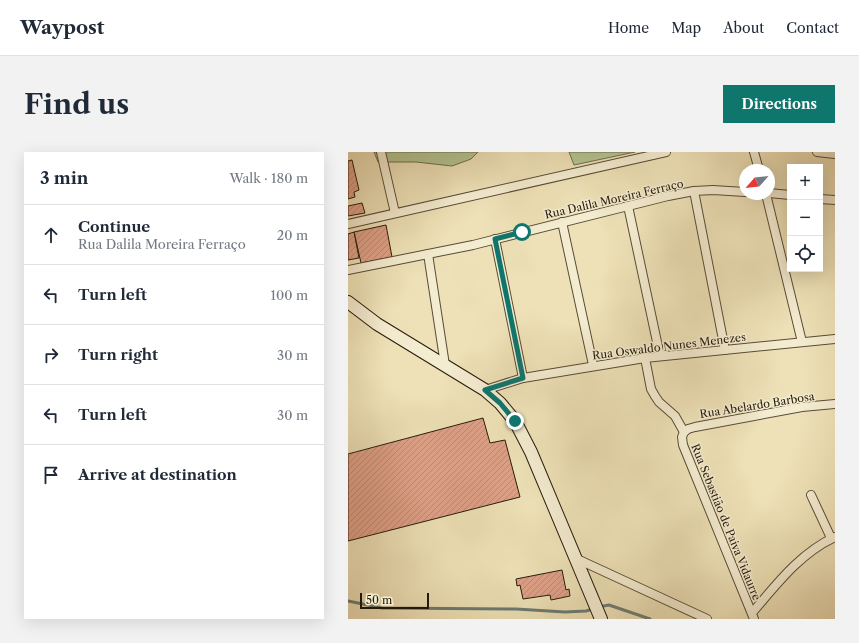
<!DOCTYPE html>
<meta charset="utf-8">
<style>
body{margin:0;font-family:"Libre Caslon Text",serif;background:#f2f2f3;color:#1f2937}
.controls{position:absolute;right:12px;top:12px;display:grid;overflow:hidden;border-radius:0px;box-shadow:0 4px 16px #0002}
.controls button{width:36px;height:36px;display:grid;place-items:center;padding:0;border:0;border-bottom:1px solid #e0e1e3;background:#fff;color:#1f2937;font:20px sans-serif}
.compass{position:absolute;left:391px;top:12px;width:36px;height:36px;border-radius:50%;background:#fff;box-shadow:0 4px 16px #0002;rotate:243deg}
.scale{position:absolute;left:12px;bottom:10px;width:69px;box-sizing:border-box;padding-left:4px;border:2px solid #261b0b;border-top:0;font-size:11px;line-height:14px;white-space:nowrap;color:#261b0b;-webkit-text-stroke:3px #f4ecd0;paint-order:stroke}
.stop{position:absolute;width:12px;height:12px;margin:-9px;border:3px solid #0f766e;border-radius:50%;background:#fff}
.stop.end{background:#0f766e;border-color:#fff;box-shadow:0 1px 4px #0008}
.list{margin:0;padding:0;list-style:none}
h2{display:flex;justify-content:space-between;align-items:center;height:52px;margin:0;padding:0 16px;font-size:17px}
h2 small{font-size:13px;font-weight:400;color:#747a83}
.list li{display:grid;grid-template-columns:26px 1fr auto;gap:12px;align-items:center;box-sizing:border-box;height:60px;padding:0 16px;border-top:1px solid #e0e1e3}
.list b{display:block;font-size:15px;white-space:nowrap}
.list p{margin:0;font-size:13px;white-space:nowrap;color:#747a83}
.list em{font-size:13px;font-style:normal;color:#747a83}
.icon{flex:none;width:22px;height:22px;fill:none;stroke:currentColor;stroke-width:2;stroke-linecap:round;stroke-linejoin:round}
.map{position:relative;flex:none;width:487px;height:467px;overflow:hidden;border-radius:0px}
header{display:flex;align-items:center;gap:24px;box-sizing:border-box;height:56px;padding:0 20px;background:#fff;border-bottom:1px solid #e0e1e3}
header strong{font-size:19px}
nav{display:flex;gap:22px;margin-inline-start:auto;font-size:14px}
.intro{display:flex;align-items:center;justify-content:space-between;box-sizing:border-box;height:96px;padding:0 24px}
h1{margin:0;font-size:28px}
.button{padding:10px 18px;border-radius:0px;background:#0f766e;color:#fff;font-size:14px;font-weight:700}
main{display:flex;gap:24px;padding:0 24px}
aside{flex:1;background:#fff;border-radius:0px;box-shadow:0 4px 16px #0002}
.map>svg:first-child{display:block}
</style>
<header>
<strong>Waypost</strong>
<nav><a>Home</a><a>Map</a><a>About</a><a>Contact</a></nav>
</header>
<div class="intro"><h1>Find us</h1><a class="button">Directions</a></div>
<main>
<aside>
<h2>3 min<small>Walk · 180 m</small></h2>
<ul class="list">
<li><svg class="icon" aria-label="ahead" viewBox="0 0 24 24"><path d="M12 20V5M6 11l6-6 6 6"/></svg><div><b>Continue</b><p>Rua Dalila Moreira Ferraço</p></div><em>20 m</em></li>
<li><svg class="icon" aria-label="left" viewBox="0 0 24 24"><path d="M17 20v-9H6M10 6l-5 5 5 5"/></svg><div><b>Turn left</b></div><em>100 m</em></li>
<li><svg class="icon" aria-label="right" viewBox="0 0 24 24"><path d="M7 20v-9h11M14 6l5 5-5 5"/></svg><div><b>Turn right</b></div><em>30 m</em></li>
<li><svg class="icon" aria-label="left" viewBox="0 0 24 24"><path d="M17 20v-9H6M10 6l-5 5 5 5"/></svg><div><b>Turn left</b></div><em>30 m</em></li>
<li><svg class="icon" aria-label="arrive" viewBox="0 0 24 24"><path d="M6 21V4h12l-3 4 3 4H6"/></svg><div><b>Arrive at destination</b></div></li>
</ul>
</aside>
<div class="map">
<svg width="487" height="467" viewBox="0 0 487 467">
<defs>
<pattern id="building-hatch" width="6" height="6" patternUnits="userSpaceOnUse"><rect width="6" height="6" fill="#dea188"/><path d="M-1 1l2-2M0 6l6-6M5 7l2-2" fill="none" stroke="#be8a74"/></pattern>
</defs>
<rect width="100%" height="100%" fill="#eee1b7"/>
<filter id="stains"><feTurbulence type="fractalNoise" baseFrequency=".005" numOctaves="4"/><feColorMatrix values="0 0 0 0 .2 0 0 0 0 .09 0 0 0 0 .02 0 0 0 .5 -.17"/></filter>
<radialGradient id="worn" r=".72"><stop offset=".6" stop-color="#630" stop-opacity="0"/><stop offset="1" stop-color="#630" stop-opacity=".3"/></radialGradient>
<g fill="#b3c492" stroke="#6c704e">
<path d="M26,0h104l-7,7 -19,7 -36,-4h-38z"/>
<path d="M221,0h66l-61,13z"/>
</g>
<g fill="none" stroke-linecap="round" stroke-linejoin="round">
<g stroke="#6c7c72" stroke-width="3">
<path d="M0,449l34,7 134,1 49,3 21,-1 7,-2"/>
<path d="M250,455l11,-2 41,14"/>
</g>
</g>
<g fill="url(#building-hatch)" stroke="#261b0b">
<path d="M4,8l7,30 -5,2 1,5 -7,2v-38z"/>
<path d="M14,51l3,10 -17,3v-10z"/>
<path d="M38,73l6,32 -31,6 -7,-31z"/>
<path d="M6,80l5,26 -11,2v-26z"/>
<path d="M135,266l7,25 15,-3 15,57 -172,44v-87z"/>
<path d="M214,418l4,20 3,-1 1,7 -19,4 -1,-5 -27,4 -3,-14 -3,1 -1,-7z"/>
</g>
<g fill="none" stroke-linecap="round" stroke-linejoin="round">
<g stroke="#584c36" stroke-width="10">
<g id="street">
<path d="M33,0l14,61"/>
<path d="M406,0l5,18"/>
<path d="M469,0l18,2"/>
<path d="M346,39l31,159"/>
<path d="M421,41l21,2"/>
<path d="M418,42l36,148"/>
<path d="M472,47l15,1"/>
<path d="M280,54l32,150"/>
<path d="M214,70l31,143"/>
<path d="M0,72l318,-72"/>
<path d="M147,87l28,139"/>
<path d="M80,102l17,111"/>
<path d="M0,118l125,-25 195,-49 26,-5 19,-1 32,2"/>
<path d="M297,206l6,31 4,7 4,6 16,14 9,16"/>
<path d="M137,238l38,-12 122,-20 190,-19"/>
<path d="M336,280l-2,5 1,8 71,174"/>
<path d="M336,280l4,-3 7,-2 107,-20 33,-3"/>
<path d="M463,343l20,43"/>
<path d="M229,407l130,60"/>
<path d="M404,461c24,-28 48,-60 83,-76"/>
</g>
</g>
<g stroke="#261b0b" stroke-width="14">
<path id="secondary" d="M0,150l29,22 108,66 15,13 15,18 16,31 70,167"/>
</g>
<use href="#street" stroke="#f4ecd0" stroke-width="8"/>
<use href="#secondary" stroke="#f4ecd0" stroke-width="12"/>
</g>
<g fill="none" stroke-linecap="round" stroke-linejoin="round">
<path stroke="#0f766e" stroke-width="5" d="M167,269l-15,-18 -15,-13 38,-12 -28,-139 27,-7"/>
</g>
<g text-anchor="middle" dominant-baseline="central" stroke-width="3" stroke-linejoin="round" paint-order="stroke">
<g font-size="11" fill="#261b0b" stroke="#f4ecd0">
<text transform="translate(266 47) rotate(-13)">Rua Dalila Moreira Ferraço</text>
<text transform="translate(321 194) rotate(-7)">Rua Oswaldo Nunes Menezes</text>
<text transform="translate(409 253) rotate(-9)">Rua Abelardo Barbosa</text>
<text transform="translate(378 370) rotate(68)">Rua Sebastião de Paiva Vidaurre</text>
</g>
</g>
<rect width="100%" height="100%" filter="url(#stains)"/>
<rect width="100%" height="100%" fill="url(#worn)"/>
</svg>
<div class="controls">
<button>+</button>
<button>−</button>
<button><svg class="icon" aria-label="locate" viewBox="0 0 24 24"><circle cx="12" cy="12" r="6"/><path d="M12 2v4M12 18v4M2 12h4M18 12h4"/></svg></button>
</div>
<svg class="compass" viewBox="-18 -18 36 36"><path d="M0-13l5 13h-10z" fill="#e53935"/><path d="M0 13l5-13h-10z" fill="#747a83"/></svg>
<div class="scale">50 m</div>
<div class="stop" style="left:174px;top:80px"></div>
<div class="stop end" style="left:167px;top:269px"></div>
</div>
</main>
